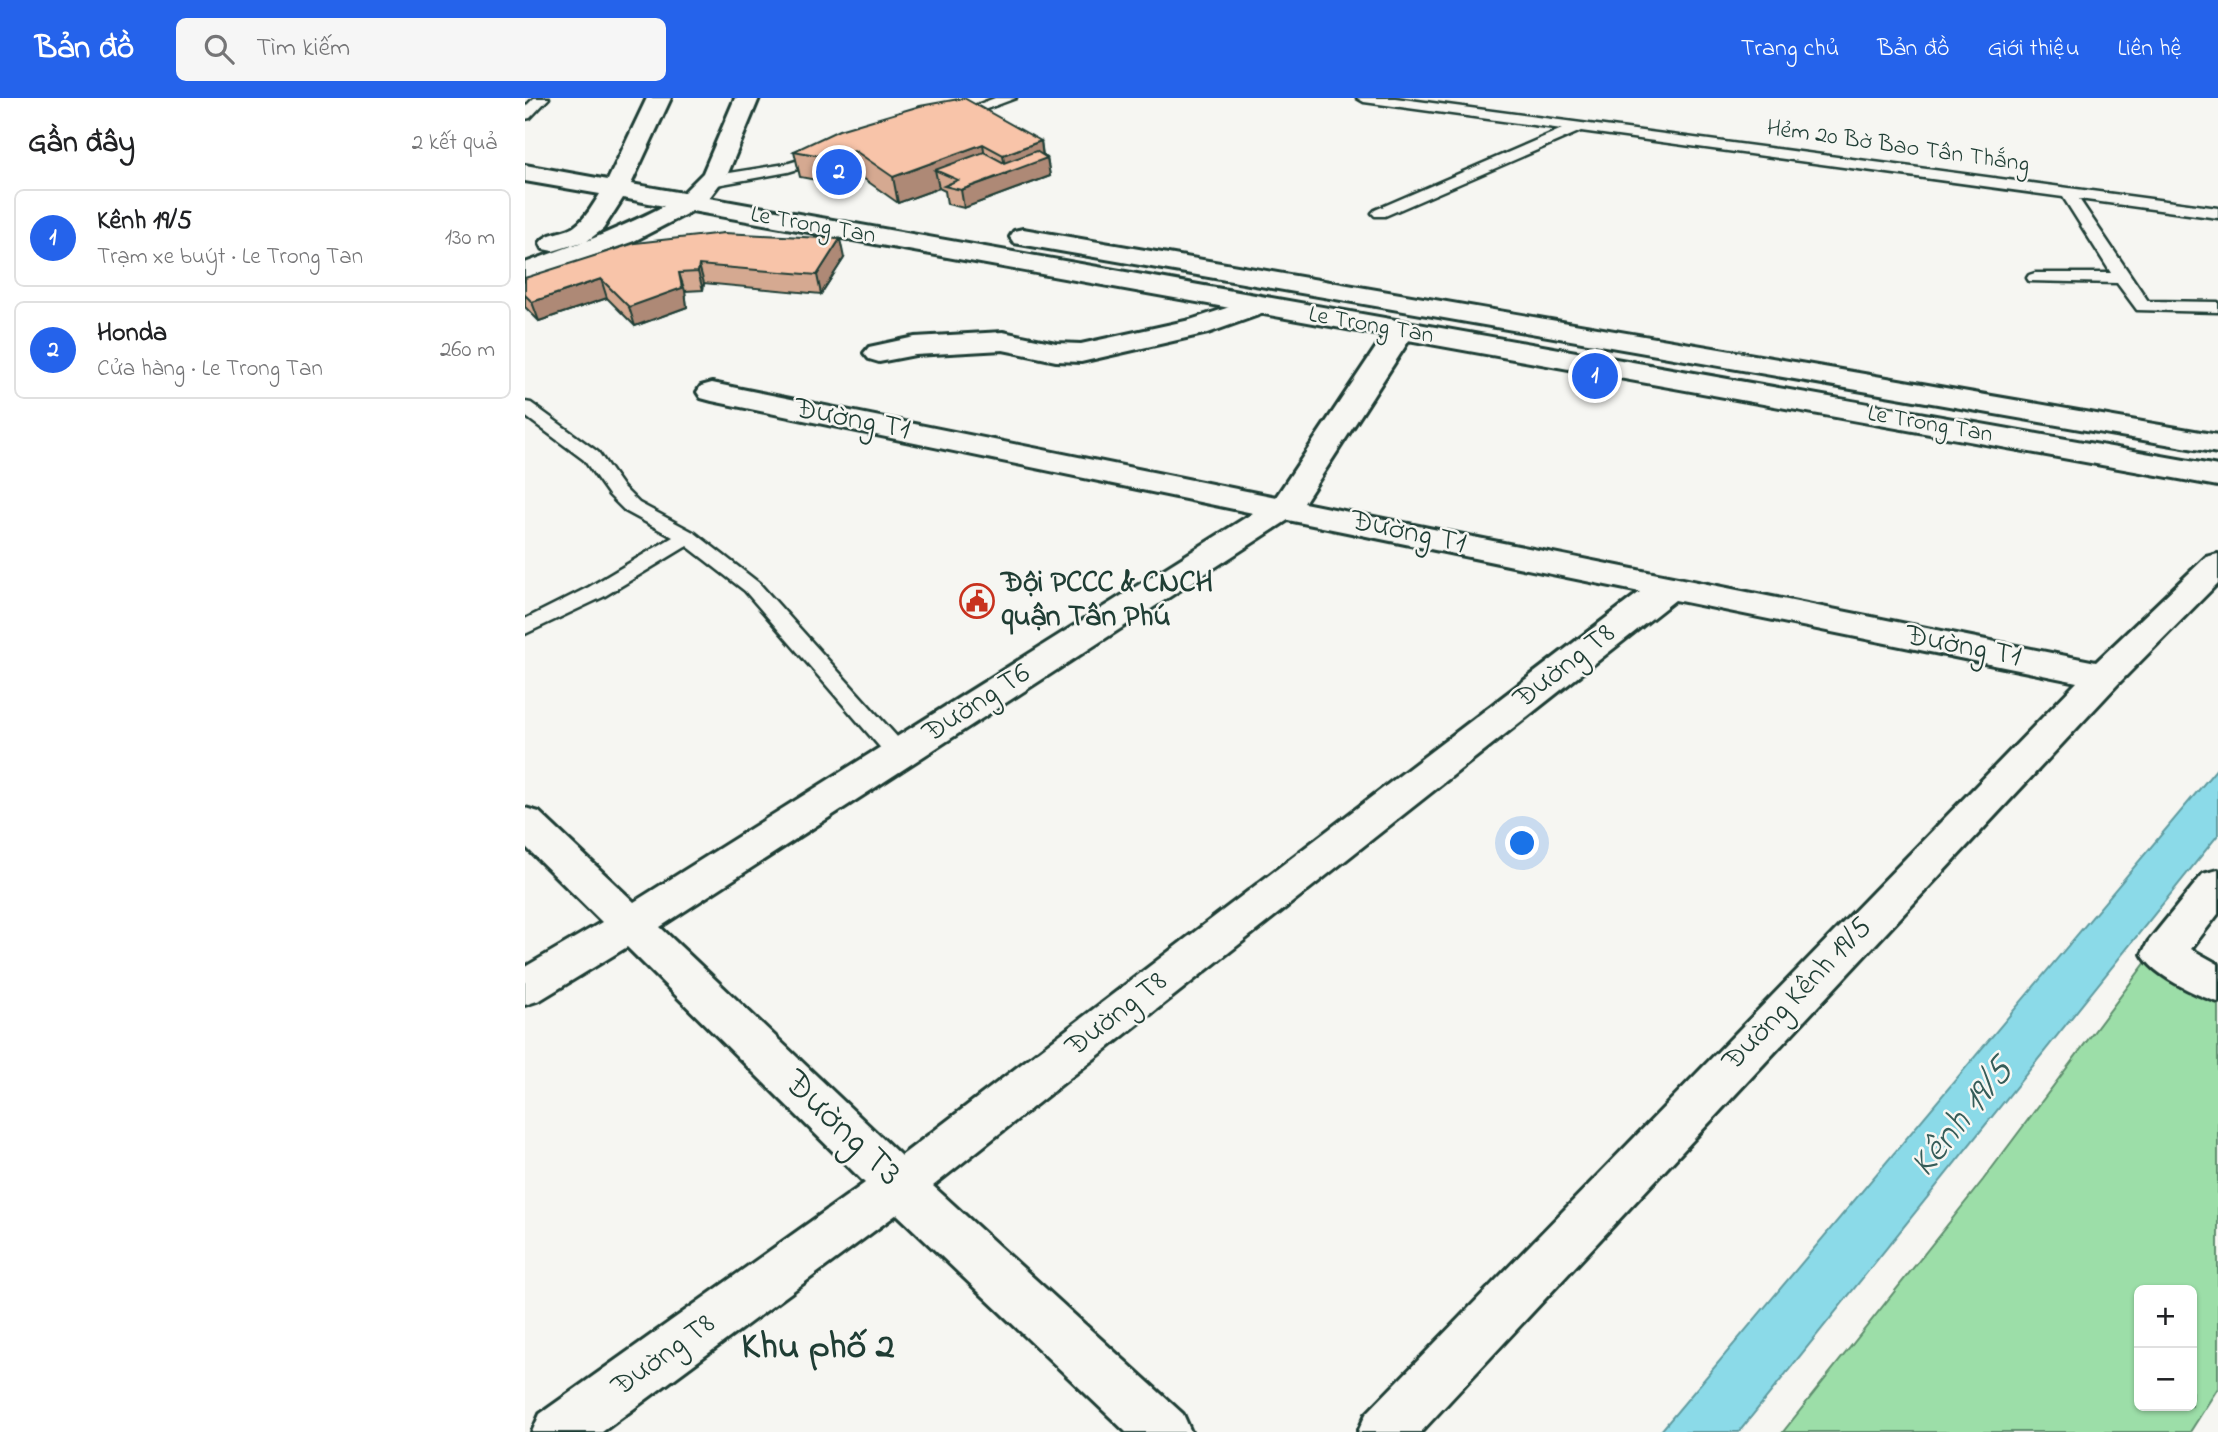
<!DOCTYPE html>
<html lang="vi">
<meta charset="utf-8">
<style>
body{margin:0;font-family:"Indie Flower",sans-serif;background:#f6f6f6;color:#202124}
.controls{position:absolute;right:21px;bottom:21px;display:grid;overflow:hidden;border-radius:10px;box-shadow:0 2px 5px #0004}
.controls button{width:63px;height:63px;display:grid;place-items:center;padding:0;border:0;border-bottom:2px solid #e0e0e0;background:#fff;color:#202124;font:35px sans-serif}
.you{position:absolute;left:998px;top:746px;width:24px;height:24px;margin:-18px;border:5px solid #fff;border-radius:50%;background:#1a73e8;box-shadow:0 0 0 10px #1a73e833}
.badge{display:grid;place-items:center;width:46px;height:46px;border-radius:50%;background:#2563eb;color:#fff;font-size:23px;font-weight:700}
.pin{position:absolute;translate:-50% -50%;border:4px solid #fff;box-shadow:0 2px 7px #0006}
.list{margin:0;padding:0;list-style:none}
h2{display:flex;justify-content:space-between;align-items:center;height:91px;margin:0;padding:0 28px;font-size:30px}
h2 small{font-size:23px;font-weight:400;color:#757577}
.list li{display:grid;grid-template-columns:46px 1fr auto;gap:21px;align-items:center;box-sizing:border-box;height:98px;margin:0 14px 14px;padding:0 14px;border:2px solid #e0e0e0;border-radius:10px}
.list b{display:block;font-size:26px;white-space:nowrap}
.list p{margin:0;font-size:23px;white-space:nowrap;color:#757577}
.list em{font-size:23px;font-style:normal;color:#757577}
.icon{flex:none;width:38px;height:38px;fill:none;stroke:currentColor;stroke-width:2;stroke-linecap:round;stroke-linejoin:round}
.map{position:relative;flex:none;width:1693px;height:1334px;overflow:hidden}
header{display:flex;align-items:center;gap:42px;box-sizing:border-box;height:98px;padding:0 35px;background:#2563eb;color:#fff}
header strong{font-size:33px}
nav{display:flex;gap:38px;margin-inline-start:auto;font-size:24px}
.search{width:490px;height:63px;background:#f6f6f6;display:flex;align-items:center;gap:18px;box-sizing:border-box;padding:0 24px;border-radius:10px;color:#757577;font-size:26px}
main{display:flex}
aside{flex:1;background:#fff}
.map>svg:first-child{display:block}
</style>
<header>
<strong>Bản đồ</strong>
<div class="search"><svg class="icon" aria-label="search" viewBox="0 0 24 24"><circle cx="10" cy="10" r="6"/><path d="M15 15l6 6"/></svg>Tìm kiếm</div>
<nav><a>Trang chủ</a><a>Bản đồ</a><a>Giới thiệu</a><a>Liên hệ</a></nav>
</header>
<main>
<aside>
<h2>Gần đây<small>2 kết quả</small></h2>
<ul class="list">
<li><span class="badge">1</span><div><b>Kênh 19/5</b><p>Trạm xe buýt · Le Trong Tan</p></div><em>130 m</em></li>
<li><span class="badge">2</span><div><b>Honda</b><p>Cửa hàng · Le Trong Tan</p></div><em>260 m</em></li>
</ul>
</aside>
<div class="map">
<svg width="1693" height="1334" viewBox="0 0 1693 1334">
<rect width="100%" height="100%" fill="#f6f6f2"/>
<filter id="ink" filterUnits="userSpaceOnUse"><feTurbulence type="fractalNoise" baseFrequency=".0143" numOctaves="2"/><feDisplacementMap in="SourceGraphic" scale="14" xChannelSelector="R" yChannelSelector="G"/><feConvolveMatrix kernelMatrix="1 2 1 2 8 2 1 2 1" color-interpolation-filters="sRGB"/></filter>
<g filter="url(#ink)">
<path fill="#9cdea8" stroke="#5e8e6e" stroke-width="2" fill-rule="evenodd" d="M1642,836l51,28v426l-28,44h-407l200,-252zM1614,1192h53v116h-53z"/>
<path fill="#8bdae8" stroke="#609ba0" stroke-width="2" d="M1693,669v68l-479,597h-79z"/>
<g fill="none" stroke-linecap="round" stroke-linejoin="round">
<g stroke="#1f3d34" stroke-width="5">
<g id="lane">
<path d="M9,0h15l-19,20 -5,1v-12z"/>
<path d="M470,0h21l-59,22h-10l-2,-3z"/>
<path d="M832,0h38l823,110v10l-139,-19 69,102 70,1v10l-81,-2 -20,-27 -88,-2 -2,-3 2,-3 6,-2h76l-48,-76 -482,-66 -196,85h-10l-3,-3 3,-3 187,-81 -198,-27z"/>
<path d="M301,54l5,1 2,3 -2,3 -43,13 -77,14 -8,-5 8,-5 75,-12z"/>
<path d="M0,304l6,1 67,49 25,35 16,16 56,30 64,50 148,165 3,6 -3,6 -8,2 -8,-2 -146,-169 -58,-45 -84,51 -78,37v-15l64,-32 84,-50 -48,-26 -16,-16 -25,-35 -59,-44z"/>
</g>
</g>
<g stroke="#1f3d34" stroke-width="6">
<g id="street">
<path d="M732,200l10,2 4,6 -4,6 -59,21 -127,29 -25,-1 -53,-11 -88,5 -36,7 -10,-3 -5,-6 5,-6 46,-10 88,-5 53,11 25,1 109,-24z"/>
<path d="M876,224l10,3 4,6 -111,172 792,159 110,-105 12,-3v29l-101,102 -696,747h-63l8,-18 711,-732 -402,-82 -742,586 250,228 8,18h-65l-229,-218 -295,218h-70l8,-18 325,-231 -238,-236 -87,53 -15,5v-38l77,-45 -77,-76v-38l14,4 95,90 619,-389 -541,-112 -11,-3 -4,-6 4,-6 11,-3 564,114 115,-172zM763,422l352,72 -739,564 -241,-229z"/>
<path d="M1693,772v44l-27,35 27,15v38c-23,-7 -65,-27 -76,-48l6,-12 55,-68z"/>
</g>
</g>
<g stroke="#1f3d34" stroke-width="6">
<g id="secondary">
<path d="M122,0h24l-40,86 52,9 20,-20 32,-75h24l-31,75 -19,25 1509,268v20l-1526,-275 -58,30 -109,39v-17l60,-22 -32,10 -10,-2 -3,-6c8,-12 24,-9 35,-17 11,-8 18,-21 25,-32l-75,-13v-16l83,15zM98,100l41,8c-25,13 -51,24 -77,35l16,-12z"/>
<path d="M498,131l1195,206v18l-1204,-210 -4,-6 4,-6z"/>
</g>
</g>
<use href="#lane" fill="#f6f6f2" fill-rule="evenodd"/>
<use href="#street" fill="#f6f6f2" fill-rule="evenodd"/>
<use href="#secondary" fill="#f6f6f2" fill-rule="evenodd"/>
</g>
<g fill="#d5a991" stroke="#1f3d34" stroke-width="2">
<path d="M516,43l2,14 4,3 3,18 -86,32 -17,-4 -2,-13 -6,-3 -41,15 -38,-27 -23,8 -37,-7 -6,-26z"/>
<path d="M199,135l120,25 -23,36 -117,-11 -1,7 -18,1 2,16 -52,19 -28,-28 -68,23 -14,-14v-29z"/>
</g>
<g fill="#ae8976" stroke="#1f3d34" stroke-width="2">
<path d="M516,43l2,18 4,-1 3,18 -86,32 -3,-18 45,-16 -3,-19z"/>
<path d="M458,46l4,25 -52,1 4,18 -41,15 -5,-26z"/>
<path d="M329,52l6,26 -23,8 -5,-26z"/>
<path d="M315,141l4,19 -23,36 -4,-19z"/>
<path d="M174,167l5,18 -1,7 -5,-18z"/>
<path d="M154,175l6,18 2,16 -52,19 -6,-19z"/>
<path d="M76,181l6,19 -68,23 -7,-19z"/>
</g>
<g fill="#f8c4a9" stroke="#1f3d34" stroke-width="2">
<path d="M439,0l77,43 -38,14 -20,-11 -90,33 -39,-27 -22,8 -38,-7 45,-21 81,-24z"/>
<path d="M511,53l11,7 -86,32 -17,-4 14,-6 -23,-10 49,-18 20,11z"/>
<path d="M199,135l116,6 -23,36 -118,-10 -1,7 -19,1 3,15 -53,19 -28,-28 -69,23 -7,-7v-17l110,-35z"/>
</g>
</g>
<defs>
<g id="civic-ring" transform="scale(1.75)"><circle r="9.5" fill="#f6f6f2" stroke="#c8321e" stroke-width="1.5"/><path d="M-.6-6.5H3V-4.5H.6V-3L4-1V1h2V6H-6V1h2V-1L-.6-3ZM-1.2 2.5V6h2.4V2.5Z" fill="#c8321e"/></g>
</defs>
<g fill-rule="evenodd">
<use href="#civic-ring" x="452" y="503"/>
</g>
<g text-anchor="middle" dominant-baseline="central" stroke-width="5" stroke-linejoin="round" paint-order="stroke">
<g font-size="24" fill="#1f3d34" stroke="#f6f6f2">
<text transform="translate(1373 49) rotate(8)">Hẻm 20 Bờ Bao Tân Thắng</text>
<text transform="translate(288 128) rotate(10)">Le Trong Tan</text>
<text transform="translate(846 228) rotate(10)">Le Trong Tan</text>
<text transform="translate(1405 327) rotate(10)">Le Trong Tan</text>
</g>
<g font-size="30" fill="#1f3d34" stroke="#f6f6f2">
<text transform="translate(327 322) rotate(11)">Đường T1</text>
<text transform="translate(883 435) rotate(12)">Đường T1</text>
<text transform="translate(1438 549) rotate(11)">Đường T1</text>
<text transform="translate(1040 569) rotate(-38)">Đường T8</text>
<text transform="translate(452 606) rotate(-33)">Đường T6</text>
<text transform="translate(1273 897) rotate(-46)">Đường Kênh 19/5</text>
<text transform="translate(592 917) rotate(-38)">Đường T8</text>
<text transform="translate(139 1258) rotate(-36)">Đường T8</text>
</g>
<g font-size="30" font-weight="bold" fill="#1f3d34" stroke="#f6f6f2" text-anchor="start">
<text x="476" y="486">Đội PCCC &amp; CNCH<tspan x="476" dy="34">quận Tân Phú</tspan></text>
</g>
<g font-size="37" fill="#1f3d34" stroke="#f6f6f2">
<text transform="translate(317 1031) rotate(44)">Đường T3</text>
</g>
<g font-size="38" font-style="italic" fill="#355c58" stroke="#f6f6f2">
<text transform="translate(1438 1021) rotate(-51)">Kênh 19/5</text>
</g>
<g font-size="38" font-weight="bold" fill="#1f3d34" stroke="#f6f6f2">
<text x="293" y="1250">Khu phố 2</text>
</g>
</g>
</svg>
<div class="controls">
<button>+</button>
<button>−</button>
</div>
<div class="you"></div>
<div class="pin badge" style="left:1070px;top:278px">1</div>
<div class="pin badge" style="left:314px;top:74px">2</div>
</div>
</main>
